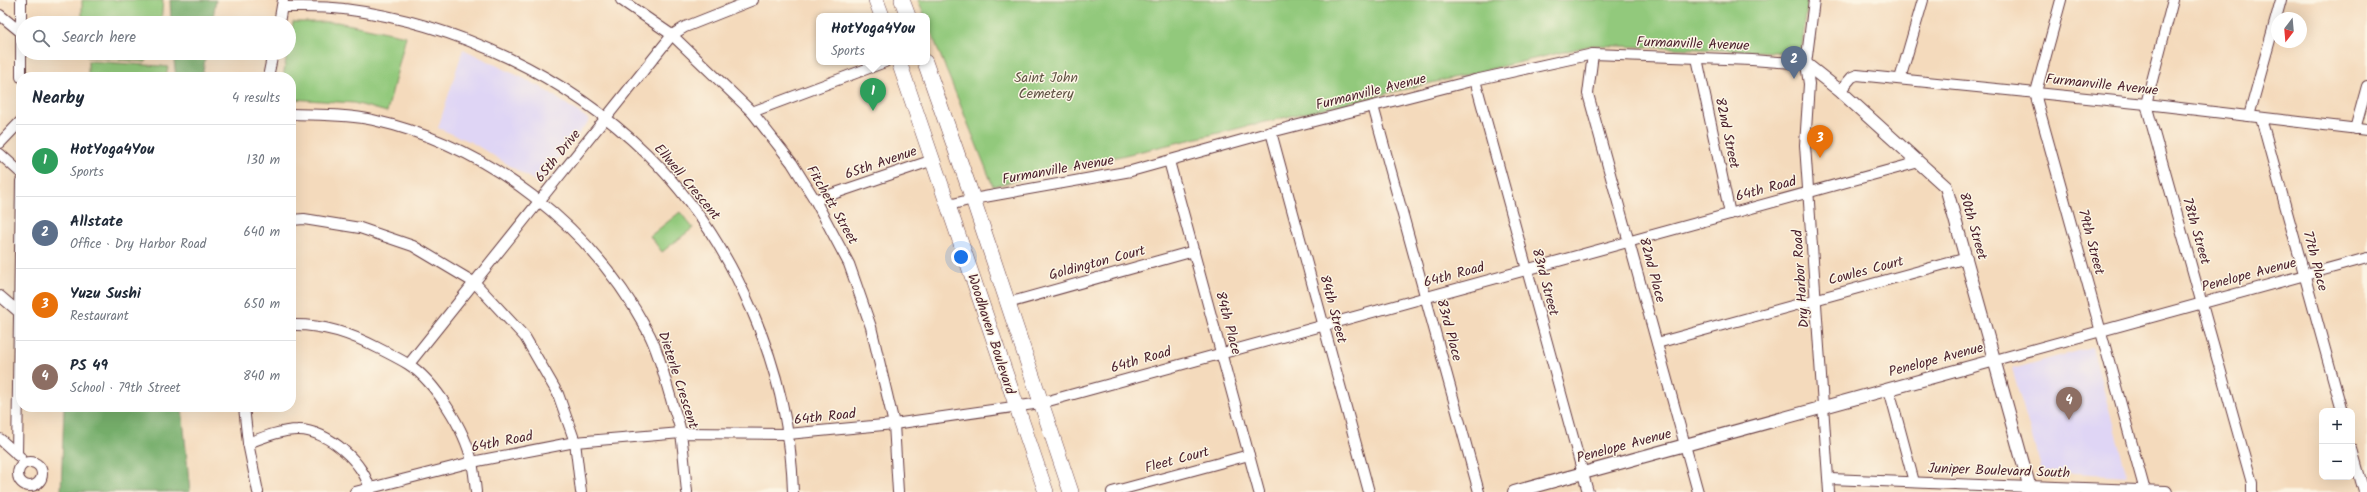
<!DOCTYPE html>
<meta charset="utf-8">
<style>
body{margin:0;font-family:Kalam,sans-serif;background:#f2f2f3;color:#1f2937}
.controls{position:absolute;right:12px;bottom:12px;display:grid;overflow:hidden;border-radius:8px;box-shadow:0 4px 16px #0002}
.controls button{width:36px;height:36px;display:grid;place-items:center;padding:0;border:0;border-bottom:1px solid #e0e1e3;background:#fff;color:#1f2937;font:20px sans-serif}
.compass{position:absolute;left:2271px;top:12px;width:36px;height:36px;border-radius:50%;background:#fff;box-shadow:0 4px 16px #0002;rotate:196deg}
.you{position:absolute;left:961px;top:257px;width:14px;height:14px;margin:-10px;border:3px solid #fff;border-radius:50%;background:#1a73e8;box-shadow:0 0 0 6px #1a73e833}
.badge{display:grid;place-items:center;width:26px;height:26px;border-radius:50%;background:#0b8043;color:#fff;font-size:13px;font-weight:700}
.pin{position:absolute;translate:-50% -33px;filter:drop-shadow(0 1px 2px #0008)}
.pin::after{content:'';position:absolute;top:21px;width:14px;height:12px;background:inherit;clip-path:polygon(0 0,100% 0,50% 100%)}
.popup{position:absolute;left:816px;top:13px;width:114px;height:52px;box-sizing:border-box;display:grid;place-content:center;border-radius:8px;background:#fff;filter:drop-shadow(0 1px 3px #0005);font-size:13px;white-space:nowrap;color:#747a83}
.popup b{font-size:15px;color:#1f2937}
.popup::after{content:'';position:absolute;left:50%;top:100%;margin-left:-8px;border:8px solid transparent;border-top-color:#fff}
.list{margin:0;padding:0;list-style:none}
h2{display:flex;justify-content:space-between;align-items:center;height:52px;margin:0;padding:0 16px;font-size:17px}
h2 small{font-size:13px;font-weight:400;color:#747a83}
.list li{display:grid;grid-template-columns:26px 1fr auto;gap:12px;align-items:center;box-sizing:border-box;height:72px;padding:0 16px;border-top:1px solid #e0e1e3}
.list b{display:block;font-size:15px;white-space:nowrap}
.list p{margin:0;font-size:13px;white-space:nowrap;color:#747a83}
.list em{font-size:13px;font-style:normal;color:#747a83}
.icon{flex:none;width:22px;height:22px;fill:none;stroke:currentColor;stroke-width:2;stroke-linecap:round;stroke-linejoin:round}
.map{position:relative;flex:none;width:2367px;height:492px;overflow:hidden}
.search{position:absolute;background:#fff;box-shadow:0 4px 16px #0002;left:16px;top:16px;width:280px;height:44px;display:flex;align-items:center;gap:10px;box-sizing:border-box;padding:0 14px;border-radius:22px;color:#747a83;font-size:15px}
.panel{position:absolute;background:#fff;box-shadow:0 4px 16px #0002;left:16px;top:72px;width:280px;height:340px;border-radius:16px}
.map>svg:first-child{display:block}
</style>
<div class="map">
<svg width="2367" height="492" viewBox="0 0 2367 492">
<rect width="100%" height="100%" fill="#fcf5e5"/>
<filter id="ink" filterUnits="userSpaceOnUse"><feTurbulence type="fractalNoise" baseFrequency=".025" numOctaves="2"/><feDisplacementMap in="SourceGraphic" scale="8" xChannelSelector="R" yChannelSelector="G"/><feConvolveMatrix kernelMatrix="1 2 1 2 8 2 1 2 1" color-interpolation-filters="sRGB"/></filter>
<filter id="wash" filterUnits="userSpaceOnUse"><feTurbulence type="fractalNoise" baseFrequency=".012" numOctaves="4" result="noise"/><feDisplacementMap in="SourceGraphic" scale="16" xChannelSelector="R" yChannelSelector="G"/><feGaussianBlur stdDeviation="0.9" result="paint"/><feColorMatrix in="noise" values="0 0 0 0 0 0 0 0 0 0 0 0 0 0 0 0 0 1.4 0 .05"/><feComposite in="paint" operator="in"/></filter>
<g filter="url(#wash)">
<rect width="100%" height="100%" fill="#f4dabc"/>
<g fill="#dfd5f5">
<path d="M463,49l76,37 51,34 -52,63 -67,-41 -33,-14z"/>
<path d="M2092,347l35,129 -85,-5 -30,-102z"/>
</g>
<g fill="#92c97b" stroke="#6e7453">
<path d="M82,0h81l-2,23h-79z"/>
<path d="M918,0h890l-7,53 -208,-8 -600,141 -66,-164v-6h-2z"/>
<path d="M293,22h44l69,14 -19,76 -33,-9 -63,-4v-22h-8l4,-24h2z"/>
<path d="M86,53h63l-3,9 -59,-5z"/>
<path d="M88,61l72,5 8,1 -2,10h-78z"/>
<path d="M680,212l13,16 -31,24 -12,-16z"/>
</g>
<g fill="#75ad6b" stroke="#60664b">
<path d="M170,0h46l-4,23h-41z"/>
<path d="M173,53h33l-4,24h-26z"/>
<path d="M64,407h118l8,85h-129z"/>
</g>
</g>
<g filter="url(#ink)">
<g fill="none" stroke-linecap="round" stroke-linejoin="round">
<g stroke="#643b41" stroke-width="12">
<g id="minor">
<path d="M621,0l51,35 80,77 40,51 23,37 34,64 22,63 23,97 4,68"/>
<path d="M1814,0l-8,64 3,20 -4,61 24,347"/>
<path d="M2061,0l-25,92 1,9 108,390"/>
<path d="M2173,0l-27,104 106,379v9"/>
<path d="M282,7c20,0 42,-1 62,2 112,14 223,67 303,145 87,86 143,216 146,338"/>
<path d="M0,15l22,18"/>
<path d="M279,23l4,-23"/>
<path d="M1593,54l-5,40 110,398"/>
<path d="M1697,58l33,156"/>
<path d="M21,77v-77"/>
<path d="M268,77l5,-24"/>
<path d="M1900,79l23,-79"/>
<path d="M1475,80l113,412"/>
<path d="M1840,91l12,-14 5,-2 289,29 221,26"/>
<path d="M1373,106l106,386"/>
<path d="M752,112l133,-50"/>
<path d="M291,114c27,1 56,0 82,6 116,26 218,106 274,210 12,21 17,47 24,69 3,12 9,24 10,35 3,19 4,39 6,58"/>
<path d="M2249,116l32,-116"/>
<path d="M2261,118l81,293"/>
<path d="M2355,129l12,-43"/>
<path d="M1271,132l98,360"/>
<path d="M0,143l21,-22"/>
<path d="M0,154l21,19"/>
<path d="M1169,161l90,331"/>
<path d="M815,200l118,-40"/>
<path d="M949,205l24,-6 158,-28 140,-39 204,-52 118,-26 159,6 54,4"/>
<path d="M291,220l13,-1 56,9 53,18 62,37 50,54 33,57 17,48 6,50"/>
<path d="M0,296l21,18"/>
<path d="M1008,303l186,-52"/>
<path d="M291,325c30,-1 61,9 87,23 10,5 20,10 30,16 27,17 57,66 64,98 2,10 3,20 4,30"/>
<path d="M1657,343l310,-85"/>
<path d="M1995,360l372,-102"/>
<path d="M409,364l263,-329 13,-8 68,-27"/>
<path d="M1889,389l25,93"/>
<path d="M244,407l4,36 10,49"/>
<path d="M0,439l20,18"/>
<path d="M248,443c16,-6 33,-13 50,-13 28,-1 69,34 72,62"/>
<path d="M2352,449l12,43"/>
<path d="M17,455l4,-274"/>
<circle cx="30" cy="474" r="12"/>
<path d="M1830,479l199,8"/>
<path d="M355,492l117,-30 103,-20 106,-9 107,1 106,-10 147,-21 878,-241"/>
<path d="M1112,492l137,-37"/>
</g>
</g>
<g stroke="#643b41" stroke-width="14">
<g id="tertiary">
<path d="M1806,64l34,27 106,96 85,305"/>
<path d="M2029,487l137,5"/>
<path d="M1514,492l481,-132"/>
</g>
</g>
<g stroke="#643b41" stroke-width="16">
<g id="primary">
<path d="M876,0l6,16"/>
<path d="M902,0l6,16"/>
<path d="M899,62l147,430"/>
<path d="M925,62l48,137 98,293"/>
</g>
</g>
<use href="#minor" stroke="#fff" stroke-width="10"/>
<use href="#tertiary" stroke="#fff" stroke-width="12"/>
<use href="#primary" stroke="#fff" stroke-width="15"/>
</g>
</g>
<g text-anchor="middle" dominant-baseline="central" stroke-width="3" stroke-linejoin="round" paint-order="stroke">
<g font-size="14" fill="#4a1f2b" stroke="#fcf5e5">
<text transform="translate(1693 44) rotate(2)">Furmanville Avenue</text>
<text transform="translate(2102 85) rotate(6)">Furmanville Avenue</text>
<text transform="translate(1371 92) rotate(-14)">Furmanville Avenue</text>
<text transform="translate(1727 133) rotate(78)">82nd Street</text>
<text transform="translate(558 156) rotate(-51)">65th Drive</text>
<text transform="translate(881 163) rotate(-19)">65th Avenue</text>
<text transform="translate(1058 170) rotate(-10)">Furmanville Avenue</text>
<text transform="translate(687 182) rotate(50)">Ellwell Crescent</text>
<text transform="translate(1766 189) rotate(-15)">64th Road</text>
<text transform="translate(832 205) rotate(60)">Fitchett Street</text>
<text transform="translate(1973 226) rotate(74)">80th Street</text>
<text transform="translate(2196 231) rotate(74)">78th Street</text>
<text transform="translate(2091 242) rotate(75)">79th Street</text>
<text transform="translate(2315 261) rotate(75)">77th Place</text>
<text transform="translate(1097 263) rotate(-15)">Goldington Court</text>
<text transform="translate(1652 270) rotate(75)">82nd Place</text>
<text transform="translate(1866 271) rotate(-15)">Cowles Court</text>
<text transform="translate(1454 275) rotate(-15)">64th Road</text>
<text transform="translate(2249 275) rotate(-15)">Penelope Avenue</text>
<text transform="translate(1801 279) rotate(-94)">Dry Harbor Road</text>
<text transform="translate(1545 282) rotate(75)">83rd Street</text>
<text transform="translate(1333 309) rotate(75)">84th Street</text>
<text transform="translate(1228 323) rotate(75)">84th Place</text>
<text transform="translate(1449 330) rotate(75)">83rd Place</text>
<text transform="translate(991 334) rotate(72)">Woodhaven Boulevard</text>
<text transform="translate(1141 360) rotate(-16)">64th Road</text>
<text transform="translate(1936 360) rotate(-15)">Penelope Avenue</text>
<text transform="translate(678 380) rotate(72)">Dieterle Crescent</text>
<text transform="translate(825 417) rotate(-6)">64th Road</text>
<text transform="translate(502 442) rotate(-11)">64th Road</text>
<text transform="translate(1624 446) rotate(-15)">Penelope Avenue</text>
<text transform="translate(1177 460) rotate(-15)">Fleet Court</text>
<text transform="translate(1999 471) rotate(2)">Juniper Boulevard South</text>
</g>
<g font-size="14" fill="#605243" stroke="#fcf5e5">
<text x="1046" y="78">Saint John<tspan x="1046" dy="16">Cemetery</tspan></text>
</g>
</g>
</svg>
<div class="controls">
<button>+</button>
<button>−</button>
</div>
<svg class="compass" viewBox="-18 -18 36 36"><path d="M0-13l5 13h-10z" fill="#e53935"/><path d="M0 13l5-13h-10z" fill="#747a83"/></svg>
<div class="you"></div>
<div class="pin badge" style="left:873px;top:111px;background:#2e9e5b">1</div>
<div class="popup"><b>HotYoga4You</b>Sports</div>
<div class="pin badge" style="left:1794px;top:79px;background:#5c6f8a">2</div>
<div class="pin badge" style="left:1820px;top:158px;background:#e8710a">3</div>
<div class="pin badge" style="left:2069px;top:420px;background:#8d6e63">4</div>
<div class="search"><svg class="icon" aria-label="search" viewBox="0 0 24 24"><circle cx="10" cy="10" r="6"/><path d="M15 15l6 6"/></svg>Search here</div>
<section class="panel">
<h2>Nearby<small>4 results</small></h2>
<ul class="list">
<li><span class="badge" style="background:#2e9e5b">1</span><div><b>HotYoga4You</b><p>Sports</p></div><em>130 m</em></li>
<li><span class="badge" style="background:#5c6f8a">2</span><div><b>Allstate</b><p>Office · Dry Harbor Road</p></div><em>640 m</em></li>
<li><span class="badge" style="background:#e8710a">3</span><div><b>Yuzu Sushi</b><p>Restaurant</p></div><em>650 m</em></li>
<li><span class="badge" style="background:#8d6e63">4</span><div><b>PS 49</b><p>School · 79th Street</p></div><em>840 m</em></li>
</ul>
</section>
</div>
